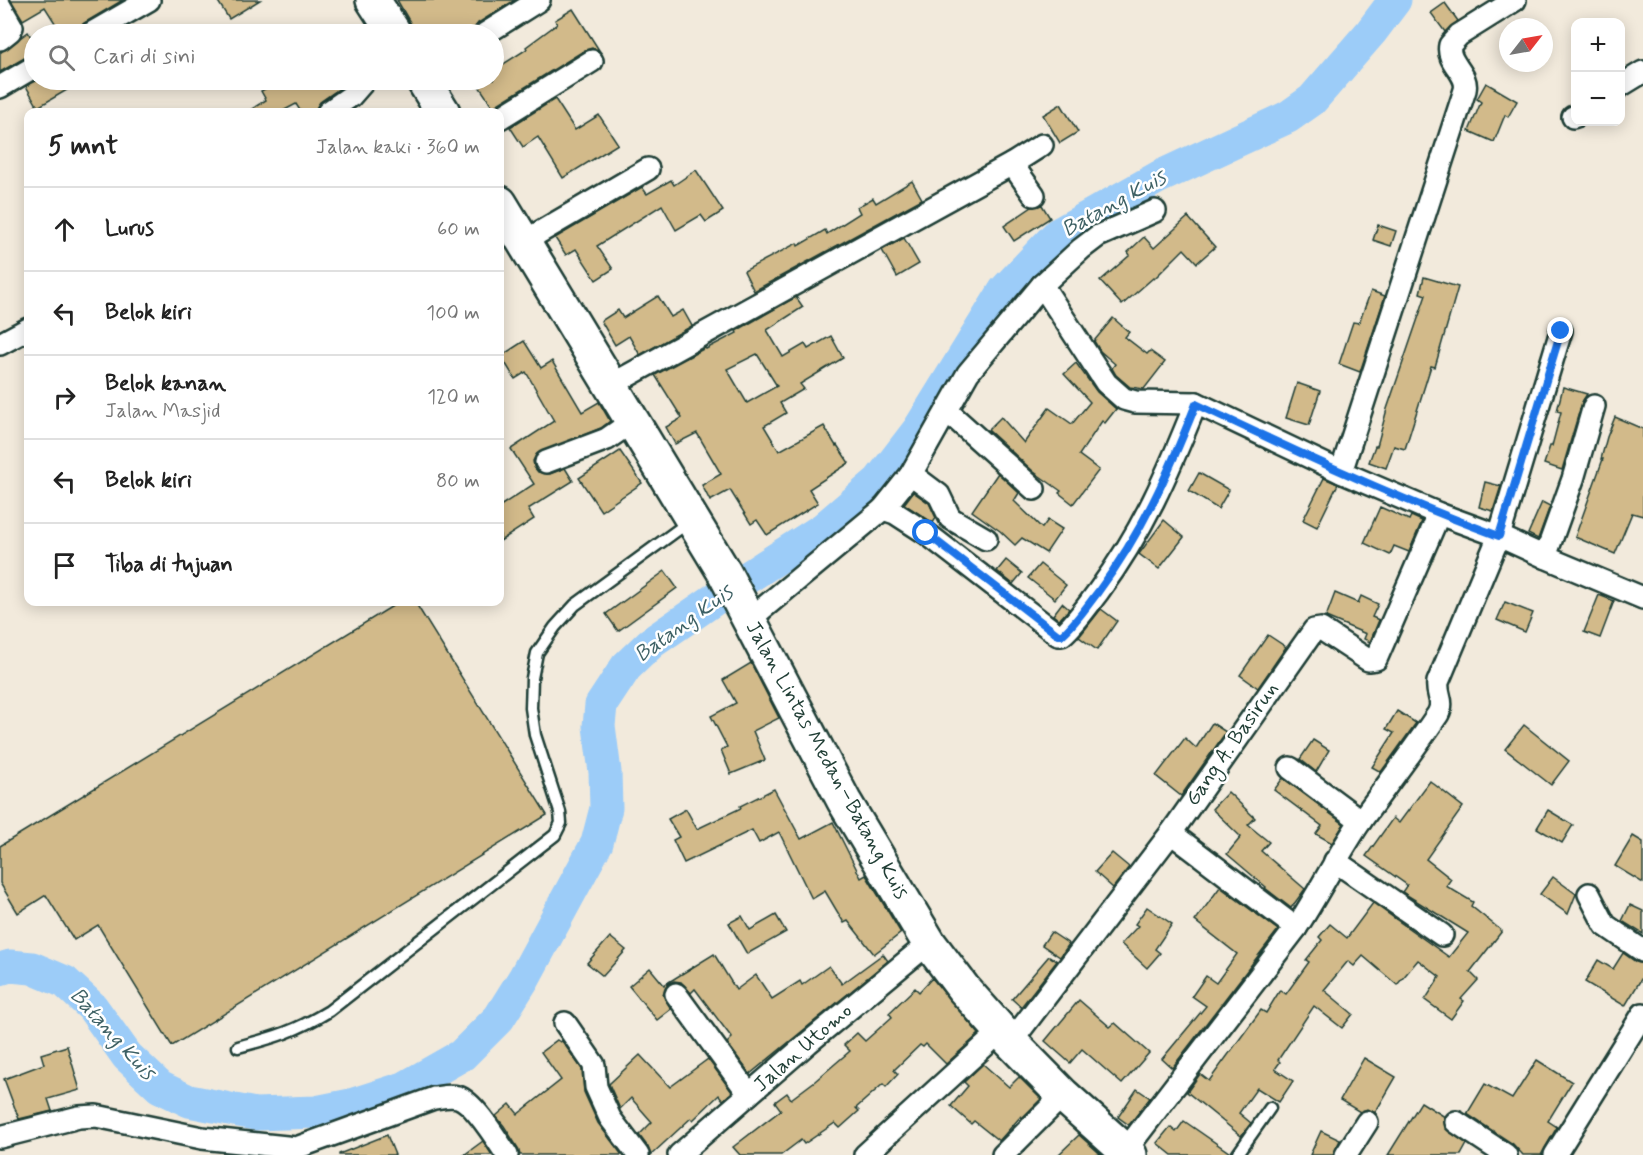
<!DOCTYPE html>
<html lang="id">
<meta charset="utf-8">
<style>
body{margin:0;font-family:Mynerve,sans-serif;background:#f6f6f6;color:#222}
.controls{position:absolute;right:18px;top:18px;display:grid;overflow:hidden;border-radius:12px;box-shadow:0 3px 15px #0003}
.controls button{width:54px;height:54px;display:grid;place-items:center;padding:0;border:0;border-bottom:2px solid #e0e0e0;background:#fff;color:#222;font:30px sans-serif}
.compass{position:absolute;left:1499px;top:18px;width:54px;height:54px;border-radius:50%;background:#fff;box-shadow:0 3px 15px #0003;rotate:59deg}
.stop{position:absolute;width:18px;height:18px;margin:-14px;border:4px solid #1a73e8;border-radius:50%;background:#fff}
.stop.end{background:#1a73e8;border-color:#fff;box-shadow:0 2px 6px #0008}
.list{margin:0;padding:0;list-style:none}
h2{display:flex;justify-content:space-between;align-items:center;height:78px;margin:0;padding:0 24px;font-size:26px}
h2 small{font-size:20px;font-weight:400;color:#767676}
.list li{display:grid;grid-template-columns:39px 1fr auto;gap:18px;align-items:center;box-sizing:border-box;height:84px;padding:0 24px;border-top:2px solid #e0e0e0}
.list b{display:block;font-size:22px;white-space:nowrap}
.list p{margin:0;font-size:20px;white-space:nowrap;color:#767676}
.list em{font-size:20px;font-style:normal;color:#767676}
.icon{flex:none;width:33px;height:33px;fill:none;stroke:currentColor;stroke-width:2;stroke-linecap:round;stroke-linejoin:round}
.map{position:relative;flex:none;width:1643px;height:1155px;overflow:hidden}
.search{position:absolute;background:#fff;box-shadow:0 3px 15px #0003;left:24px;top:24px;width:480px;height:66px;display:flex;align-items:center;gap:15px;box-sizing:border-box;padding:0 21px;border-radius:33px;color:#767676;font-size:22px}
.panel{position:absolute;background:#fff;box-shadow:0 3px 15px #0003;left:24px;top:108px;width:480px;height:498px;border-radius:12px}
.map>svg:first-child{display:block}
</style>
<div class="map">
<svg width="1643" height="1155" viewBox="0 0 1643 1155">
<rect width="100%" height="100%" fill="#f2eadc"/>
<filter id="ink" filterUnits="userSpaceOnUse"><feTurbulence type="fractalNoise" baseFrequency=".0167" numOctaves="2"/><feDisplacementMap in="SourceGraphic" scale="12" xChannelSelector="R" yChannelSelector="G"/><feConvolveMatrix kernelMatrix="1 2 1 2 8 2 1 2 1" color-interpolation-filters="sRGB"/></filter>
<g filter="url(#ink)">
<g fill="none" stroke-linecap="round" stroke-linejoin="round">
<path stroke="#9cccf8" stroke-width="33" d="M0,969l10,-3 22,2 33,14 27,25 35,49 33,31 29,14 66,13 61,-2 35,-7 53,-17 58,-33 37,-37 25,-40 73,-135 9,-35 -1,-36 -6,-46 2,-21 25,-38 25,-24 74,-51 99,-64 55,-47 40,-52 86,-139 53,-56 101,-57 129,-60 24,-17 59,-68 24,-32"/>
</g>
<g fill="#d2ba8a" stroke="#1f3d34" stroke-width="1.5" fill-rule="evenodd">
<path d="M11,0h112l-39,23 -9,11h-13l-17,-27 -22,13z"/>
<path d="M217,0h43l-31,19z"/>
<path d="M397,0h118l-37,23 -4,6 -2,5h-58l-3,-10z"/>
<path d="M1445,3l13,18 -13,11 -14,-19z"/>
<path d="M573,9l26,41 -7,-2 -7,2 -92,57 -18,-27h19v-10l33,-21 -1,-2 31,-23 -2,-4z"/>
<path d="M28,32l6,10v12l-6,2 -28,16v-19z"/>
<path d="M38,80h46l-46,27 -12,-21z"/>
<path d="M282,80h53l5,8 -20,14 -5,10h-14l-5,-8 -15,8h-34l19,-12 -5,-9z"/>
<path d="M1486,83l31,18 -9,16 -3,-2 -11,27 -25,-11 12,-29 -4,-3z"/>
<path d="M555,99l20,31 24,-15 19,29 -55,34 -25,-41 -15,10 -13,-20z"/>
<path d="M1061,104l17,28 -18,11 -17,-28z"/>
<path d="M696,170l27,41 -17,11 -5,-7 -25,15 -14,-25 -65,41 16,23 -17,11 -20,-31 -10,6 -11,-17 87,-51 5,7 24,-14 3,5z"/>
<path d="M912,181l10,18 -168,92 -10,-20 53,-28 1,3 27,-16 2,4 33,-21 -3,-6 16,-9 3,5z"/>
<path d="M1042,205l8,13 -36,23 -10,-15 28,-19z"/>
<path d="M1188,217l27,30 -18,16 -13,-14 -30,30 -1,-1 -31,27 -22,-24 30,-26 -2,-3 16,-15 10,11z"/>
<path d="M1378,225l18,6 -5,15 -18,-6z"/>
<path d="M904,238l15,26 -22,13 -15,-27z"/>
<path d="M1424,277l34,10 -23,80 -4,-1 -26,83 -11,-3 -8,22 -17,-6 6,-16h2l10,-37 39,-114 -6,-2z"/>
<path d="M1371,291l14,5 -25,76 -21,-8 14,-42 6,1z"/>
<path d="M658,296l13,21 12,-7 9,16 -52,29 -11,-19 -14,9 -14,-24 17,-11 5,8z"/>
<path d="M796,297l7,10 -36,23 16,27 22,-13 3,5 23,-13 12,22 -43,26 4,5 -24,14 6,10 -22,13 15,25 45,-25 12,20 1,-1 12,18 -40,26 9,14 -51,32 -10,-15 -6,4 -21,-34 -20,11 -8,-16 19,-11 -24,-41 -22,11 -9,-17 16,-9 -27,-43 50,-27 1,1 31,-16 -1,-2zM757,354l20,32 -30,17 -20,-34z"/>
<path d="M1113,318l16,14 -4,5 22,17 3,-3 15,11 -21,27 -14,-2 -14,-12 -4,-7 3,-4 -15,-13 -6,-10z"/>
<path d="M524,341l17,27 11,-7 30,51 17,-10 11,19 -9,7 -64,26 -4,7 1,6 4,5 12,2 15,-6 8,13 -45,28 6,10 -34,22v-35l34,-22 -23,-35 43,-28 -28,-49 -11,7 -14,-23z"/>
<path d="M1076,363l21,29 19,17 -11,14 -3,-2 -23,34 20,15 -26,34 -14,-11 2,-2 -27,-19 -46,-42 13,-13 23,26 25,-35 23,16 18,-22 -26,-28z"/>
<path d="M1297,383l23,8 -11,34 -23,-7z"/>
<path d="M1563,387l24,7 -5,8 -20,68 -18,-6 6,-18h2l9,-34 -4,-1z"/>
<path d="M1615,417l28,12v87l-11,-3 -17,41 -40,-17 28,-78h-2l6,-22z"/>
<path d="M620,451l22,32 -41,28 -22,-33z"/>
<path d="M998,473l21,20 -5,8 28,27 6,-8 14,9 -16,24 -24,-15 -7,7 -15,-14 -28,-20z"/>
<path d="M1199,473l30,17 -11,19 -29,-18z"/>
<path d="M1324,478l14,6 -21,43 -14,-7z"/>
<path d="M1485,482l16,4 -8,25 -14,-4z"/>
<path d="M913,492l16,11 7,15 -3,5 -29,-19z"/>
<path d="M1542,502l8,4 -12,33 -10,-5z"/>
<path d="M1380,507l29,13 2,-4 11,5 -13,31 -15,-6 -4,9 -26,-12z"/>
<path d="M1164,520l20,17 -25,32 -20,-15z"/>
<path d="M1006,560l16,13 -9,11 -16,-13z"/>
<path d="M1040,564l26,21 -11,14 -27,-21z"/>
<path d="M665,571l12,17 -59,43 -12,-17z"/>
<path d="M1335,593l23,10 3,-7 17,8 -6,13 7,3 -9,22 -6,-3 2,-5 -40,-17z"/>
<path d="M1599,595l15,6 -14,37 -16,-6z"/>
<path d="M399,602h16l132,213 -375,231 -74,-121 -24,15 -28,-45 -28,18 -18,-30v-37z"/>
<path d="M1505,602l28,11 -8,19 -28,-12z"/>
<path d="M1062,603l7,6 -10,11 -6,-5z"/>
<path d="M1101,609l16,12 -20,29 -18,-13z"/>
<path d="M1268,635l18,12 -28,41 -18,-13z"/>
<path d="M751,663l28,55 -26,13 12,29 -34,14 -10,-24 6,-3 -16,-31 25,-13 -13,-23z"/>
<path d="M1397,711l19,12 -35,49 -9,-5 22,-34 -8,-4z"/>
<path d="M1212,723l14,9 -45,64 -25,-20 29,-38 11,10z"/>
<path d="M1524,725l45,36 -18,24 -46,-36z"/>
<path d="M1313,740l16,10 -13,22 -16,-13z"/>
<path d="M1283,778l61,46 -12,19 -16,-9 6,-8 -48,-36z"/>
<path d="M1430,781l33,26 -37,52 25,20 -5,7 27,16 -2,4 31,25 -32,41 8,8 -17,19 3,2 -13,18 -26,-19 15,-23 -22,-17 -21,25 -34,-29 -9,10 -6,-5 -24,29 29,24 -11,14 -28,-22 -36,54 2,2 -5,7 18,12 -14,21 -22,-14 -18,25 12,10 -10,13 -54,-44 13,-18 9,7 52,-71 5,3 14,-23 6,4 23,-32 -3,-2 16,-20 -3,-3 11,-13 17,14 26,-35 76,54 19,-24 -66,-41 5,-7 -41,-29 27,-38 6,5z"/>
<path d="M774,789l27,50 32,-17 28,56 5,-3 35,58 -27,21 -26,-33 -4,2 -19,-32 -13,8 -33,-67 -20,11 -7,-13 -68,33 -11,-23 6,-3 -11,-18 18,-10 11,20 44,-21 -1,-2z"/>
<path d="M1228,792l27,26 -7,7 21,17 -8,9 44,38 -14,19 -26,-20 1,-1 -39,-33 14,-17 -29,-28z"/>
<path d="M1548,810l25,15 -11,18 -25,-15z"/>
<path d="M1633,836l10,6v41l-28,-17z"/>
<path d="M1112,853l17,14 -16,21 -18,-16z"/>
<path d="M1553,877l23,17 -8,20 -28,-20z"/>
<path d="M1220,887l58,43 -106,138 -10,-9 44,-53 -14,-10 14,-20 10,7 21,-29 -42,-33z"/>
<path d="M1630,905l13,6v23l-21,-13z"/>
<path d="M1147,907l25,17 -17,25 5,4 -13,15 -26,-24 17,-18 -3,-2z"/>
<path d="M776,915l10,17 -39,22 -18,-31 13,-7 8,14z"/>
<path d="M1051,932l18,12 -9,13 -18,-12z"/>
<path d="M610,937l16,13 -23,26 -16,-13z"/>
<path d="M1623,953l13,9 7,2v12l-18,30 -40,-24 13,-22 15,9z"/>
<path d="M714,954l22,36 20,-15 16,24 28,-18 2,4 27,-19 13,18 41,-30 5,7 -138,113 -23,-31 5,-5 -37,-49 -4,4 -10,-11 -7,-1 -6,3 -5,11 8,14 -14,11 -28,-34 21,-18 14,17z"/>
<path d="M1049,956l8,5 -36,46 -9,-8z"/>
<path d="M932,978l47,56 -33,30 -20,-20 -3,3 -3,-2 -26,25 4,4 -12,13 -3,-3 -27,24 3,3 -19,17 -5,-5 -31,21 -3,-4 -20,15h-41l-7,-8 48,-37 -6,-8 12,-9 4,6 24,-18 35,-30 -6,-6 13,-12 8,8 27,-24 -3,-4 26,-25 4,4z"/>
<path d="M1079,1000l31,27 5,-4 34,30 -27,31 -40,-35 -12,14 -25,-22z"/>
<path d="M557,1040l3,2 2,-1 20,28 2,23 14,31 24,32h-102l-2,-7 -14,-22 -8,-10 14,-12 8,10 43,-34 -20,-28z"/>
<path d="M67,1046l13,44 -32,9 4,12 -33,8 -15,-40 40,-15 -3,-10z"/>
<path d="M640,1055l30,32 38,-28 24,33 -9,8 -4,-5 -26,25 -2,-2 -40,37 -3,-8 -9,-12 13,-13 -21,-24 -11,11 -11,-25z"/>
<path d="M1364,1058l32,19 -21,36 -8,-4 -7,3 -20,-12z"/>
<path d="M1537,1060l35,22 -24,39 9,6 -16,28h-18l-10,-11 -46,-30 18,-30 27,15z"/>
<path d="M983,1064l26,23 10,-10 22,22 -19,19 -1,-2 -22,25 -25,-20 -3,3 -20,-18 17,-20 -4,-4z"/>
<path d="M1137,1089l13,9 -21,27 -11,-8z"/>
<path d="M1421,1102l24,15v11l22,16 -6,11h-73z"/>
<path d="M1184,1121l46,32v2h-58l-15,-12 13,-16 6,5z"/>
<path d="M1321,1131l19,9 -7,15h-23z"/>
<path d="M387,1135l8,20h-56v-1z"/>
<path d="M1079,1135l18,16 4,4h-43z"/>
<path d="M483,1141l9,14h-28z"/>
</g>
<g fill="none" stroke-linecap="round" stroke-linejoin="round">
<g stroke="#1f3d34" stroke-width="15">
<g id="lane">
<path d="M238,1047c38,-10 58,-16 91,-36l226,-176 6,-12 -1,-11 -25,-77 -4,-27 1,-30 5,-25 18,-26 20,-22 115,-84"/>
<path d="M1237,1155l33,-47"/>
</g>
</g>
<g stroke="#1f3d34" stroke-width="26">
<g id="street">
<path d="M0,6l12,21 -2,4 -10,8"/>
<path d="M90,34l59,-34"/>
<path d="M485,34l54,-34"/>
<path d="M1620,86l23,-14"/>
<path d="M0,87l34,-20"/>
<path d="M328,112l23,-16 14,-16"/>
<path d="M1573,117l3,-1"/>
<path d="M500,118l92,-57"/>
<path d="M1012,164l22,31"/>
<path d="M523,242l125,-73"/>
<path d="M1042,285l64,98 18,16 11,3 61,1 145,69 98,42 60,22 46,21 98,41"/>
<path d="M0,344l28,-15"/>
<path d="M611,385l401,-221 30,-19"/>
<path d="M947,411l87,78"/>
<path d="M546,462l61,-23 26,-18"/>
<path d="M1341,472l124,-382c4,-17 -19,-27 -15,-45l9,-10 56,-35"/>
<path d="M911,474l28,21 11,23 36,21"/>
<path d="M883,509l12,4 31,20 132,102h4c14,-12 25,-29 36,-43 45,-61 70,-119 98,-189"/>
<path d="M1545,557l28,-78 21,-73"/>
<path d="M750,619l133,-110 28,-35 57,-101 74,-88 39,-36 17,-13 57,-25"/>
<path d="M1290,768l71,53"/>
<path d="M1171,833l125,95"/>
<path d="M1335,861l107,74"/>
<path d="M1589,894l16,31 38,26"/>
<path d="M676,994l73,100"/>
<path d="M565,1023l29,42 2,22 14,31 28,37"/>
<path d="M1011,1042l160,-209 143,-203 7,-1 47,31 8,-1 1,-2 62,-143"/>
<path d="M1456,1122l50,33"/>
<path d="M0,1137l79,-20 17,-1 106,22 94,10 138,-50c8,-1 16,-3 24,-1 16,5 39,43 49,58"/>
<path d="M1125,1151l171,-223c23,-35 41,-72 64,-106 26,-36 53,-71 78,-108 7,-14 -2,-18 0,-32l61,-146 62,-205"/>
<path d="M679,1155l129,-112 121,-100"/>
<path d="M865,1155l136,-124"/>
<path d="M1003,1155l60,-60"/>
<path d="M1346,1155l21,-33"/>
<path d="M1555,1155l88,-141"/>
</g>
</g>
<g stroke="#1f3d34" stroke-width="38">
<g id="highway">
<path d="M373,0l22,34"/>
<path d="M423,80l20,32"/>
<path d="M500,203l224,369 120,229 85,142 34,45 48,54 52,53 67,60"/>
</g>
</g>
<use href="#lane" stroke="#fff" stroke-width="10"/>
<use href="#street" stroke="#fff" stroke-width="21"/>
<use href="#highway" stroke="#fff" stroke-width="33"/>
</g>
</g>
<g fill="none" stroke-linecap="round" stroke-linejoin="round" filter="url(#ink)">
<path stroke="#1a73e8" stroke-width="8" d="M926,533l132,102h4c14,-12 25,-29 36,-43 45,-61 70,-118 98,-188 99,47 199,94 303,132l62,-205"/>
</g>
<g text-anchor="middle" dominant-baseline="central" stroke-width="5" stroke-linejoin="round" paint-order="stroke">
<g font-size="21" fill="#1f3d34" stroke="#fff">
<text transform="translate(1232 744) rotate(-55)">Gang A. Basirun</text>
<text transform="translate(827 760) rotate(61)">Jalan Lintas Medan–Batang Kuis</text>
<text transform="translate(803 1048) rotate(-41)">Jalan Utomo</text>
</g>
<g font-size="22" font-style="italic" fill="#3e6165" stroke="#fff">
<text transform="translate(1114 204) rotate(-29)">Batang Kuis</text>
<text transform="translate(684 624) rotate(-36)">Batang Kuis</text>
<text transform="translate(112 1034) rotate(48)">Batang Kuis</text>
</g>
</g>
</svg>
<div class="controls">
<button>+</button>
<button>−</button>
</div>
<svg class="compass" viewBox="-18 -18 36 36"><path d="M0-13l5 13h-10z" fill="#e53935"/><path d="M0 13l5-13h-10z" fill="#767676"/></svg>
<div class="stop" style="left:926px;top:533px"></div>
<div class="stop end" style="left:1561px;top:331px"></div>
<div class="search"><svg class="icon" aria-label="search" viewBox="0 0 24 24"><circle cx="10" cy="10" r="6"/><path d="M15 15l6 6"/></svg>Cari di sini</div>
<section class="panel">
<h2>5 mnt<small>Jalan kaki · 360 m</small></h2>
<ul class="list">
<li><svg class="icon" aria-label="ahead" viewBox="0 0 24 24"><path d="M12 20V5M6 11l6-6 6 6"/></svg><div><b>Lurus</b></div><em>60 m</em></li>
<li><svg class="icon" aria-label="left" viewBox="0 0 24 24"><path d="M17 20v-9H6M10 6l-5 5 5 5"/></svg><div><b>Belok kiri</b></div><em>100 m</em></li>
<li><svg class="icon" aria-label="right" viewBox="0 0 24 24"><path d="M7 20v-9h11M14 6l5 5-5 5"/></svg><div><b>Belok kanan</b><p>Jalan Masjid</p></div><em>120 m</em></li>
<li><svg class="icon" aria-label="left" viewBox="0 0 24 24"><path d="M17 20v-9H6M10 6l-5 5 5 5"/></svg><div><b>Belok kiri</b></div><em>80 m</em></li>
<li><svg class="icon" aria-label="arrive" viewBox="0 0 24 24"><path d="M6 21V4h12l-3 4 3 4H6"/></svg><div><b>Tiba di tujuan</b></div></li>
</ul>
</section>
</div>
